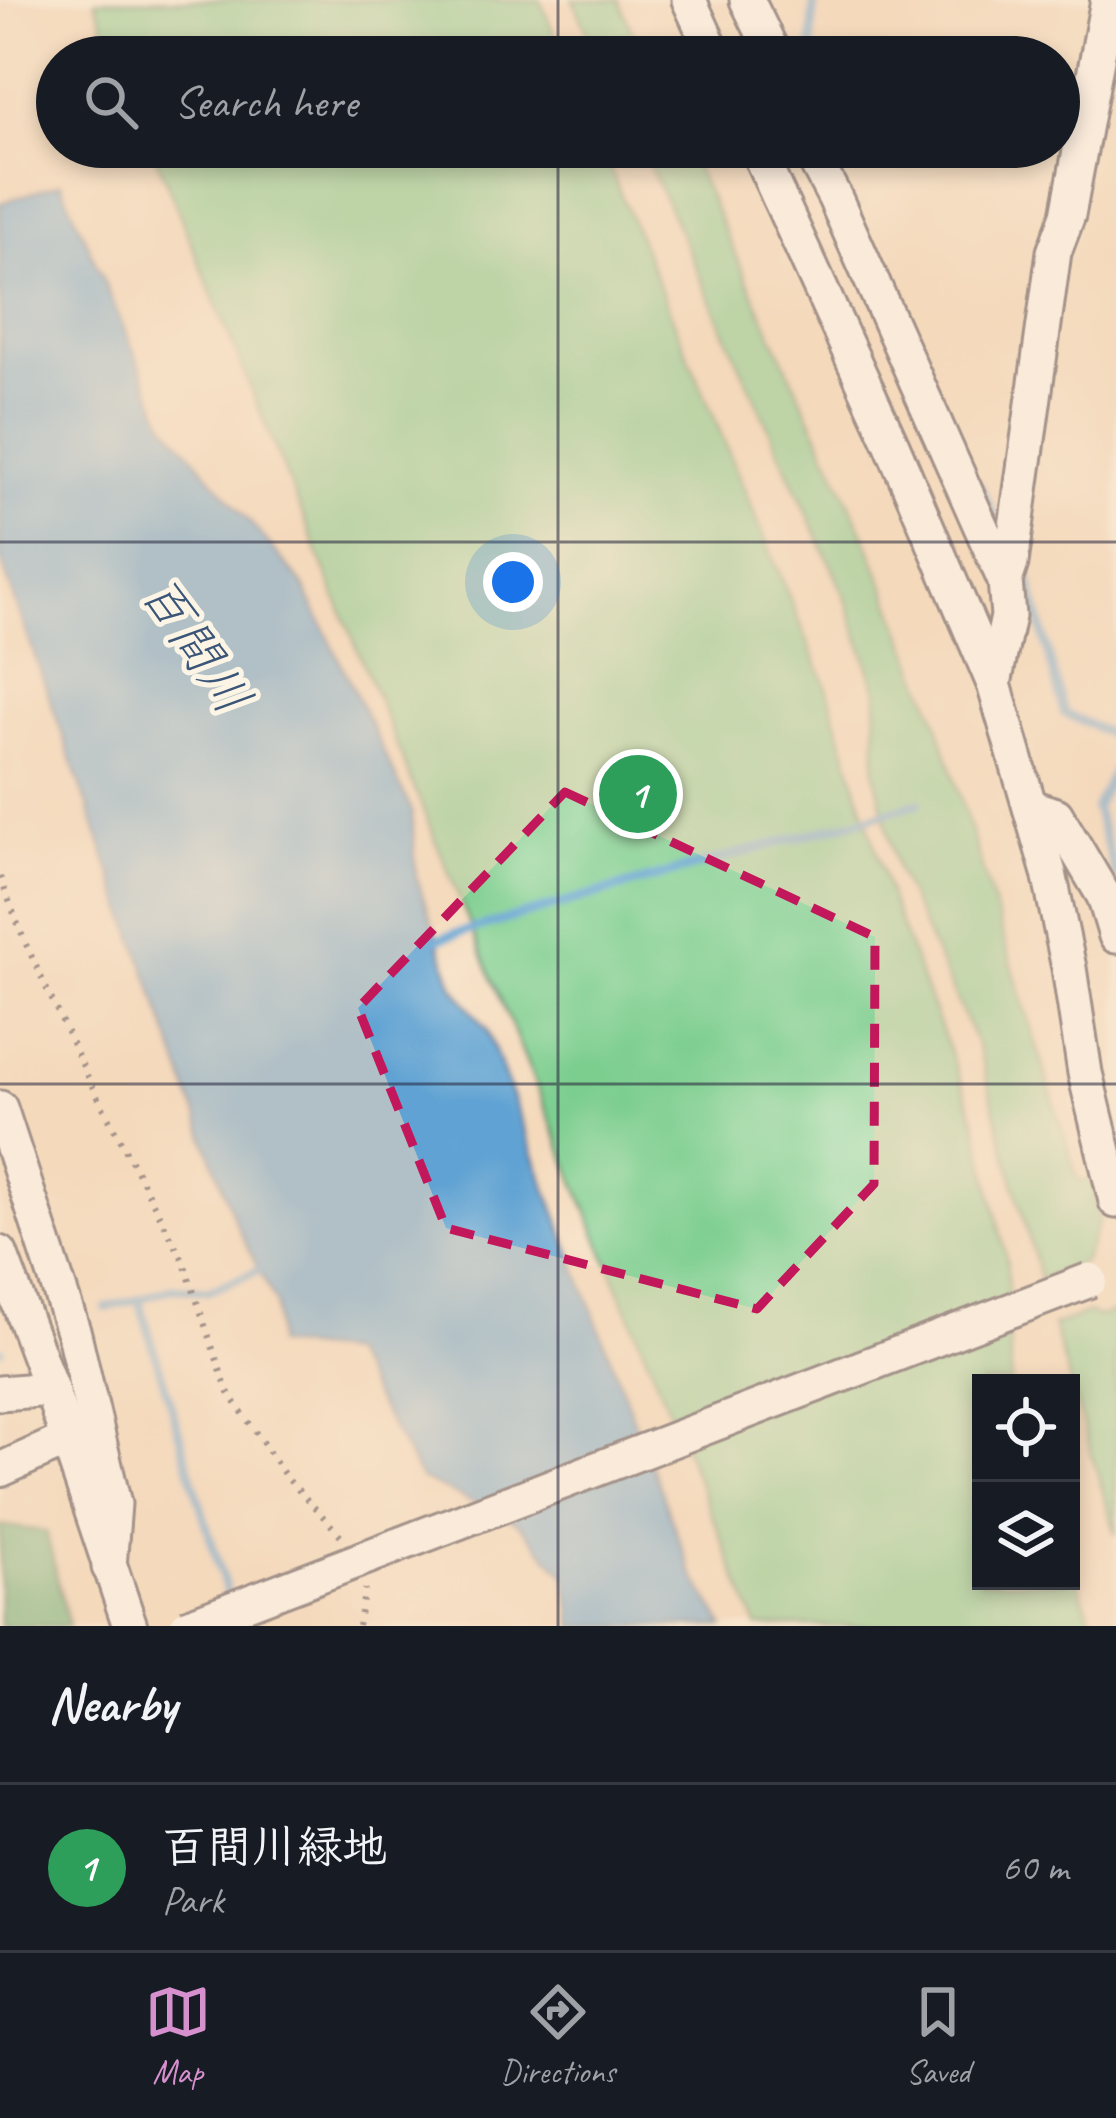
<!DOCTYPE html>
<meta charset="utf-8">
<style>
body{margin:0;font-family:Caveat,"Klee One",sans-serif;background:#20242c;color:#f1f3f6}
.controls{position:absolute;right:36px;bottom:36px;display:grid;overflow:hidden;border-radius:0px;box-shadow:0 6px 18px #0003}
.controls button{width:108px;height:108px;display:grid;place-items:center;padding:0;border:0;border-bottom:3px solid #363941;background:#171b24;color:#f1f3f6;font:60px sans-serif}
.you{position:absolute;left:513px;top:582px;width:42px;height:42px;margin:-30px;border:9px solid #fff;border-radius:50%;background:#1a73e8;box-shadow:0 0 0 18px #1a73e833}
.badge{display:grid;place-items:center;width:78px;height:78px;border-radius:50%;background:#d690ce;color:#fff;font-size:39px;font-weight:700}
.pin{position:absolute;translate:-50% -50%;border:6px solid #fff;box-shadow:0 3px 12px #0006}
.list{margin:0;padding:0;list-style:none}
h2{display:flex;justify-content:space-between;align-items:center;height:156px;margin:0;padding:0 48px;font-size:51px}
h2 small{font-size:39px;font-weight:400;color:#9ea1a6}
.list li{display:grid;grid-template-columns:78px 1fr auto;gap:36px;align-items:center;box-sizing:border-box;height:168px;padding:0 48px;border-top:3px solid #363941}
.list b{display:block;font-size:45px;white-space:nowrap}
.list p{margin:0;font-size:39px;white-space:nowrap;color:#9ea1a6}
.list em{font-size:39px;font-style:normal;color:#9ea1a6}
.icon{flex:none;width:66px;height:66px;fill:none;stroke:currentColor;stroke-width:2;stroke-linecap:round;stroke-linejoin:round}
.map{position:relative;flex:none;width:1116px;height:1626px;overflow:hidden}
.search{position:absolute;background:#171b24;box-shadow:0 6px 18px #0003;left:36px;right:36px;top:36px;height:132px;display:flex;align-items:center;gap:30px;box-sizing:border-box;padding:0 42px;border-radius:66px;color:#9ea1a6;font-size:45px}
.sheet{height:324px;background:#171b24}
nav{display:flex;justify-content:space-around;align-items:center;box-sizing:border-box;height:168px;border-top:3px solid #363941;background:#171b24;font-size:33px;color:#9ea1a6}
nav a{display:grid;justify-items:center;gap:6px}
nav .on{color:#d690ce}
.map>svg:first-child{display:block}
</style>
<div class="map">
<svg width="1116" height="1626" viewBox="0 0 1116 1626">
<rect width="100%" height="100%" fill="#fcf5e5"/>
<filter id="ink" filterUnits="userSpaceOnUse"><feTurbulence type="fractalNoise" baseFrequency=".00833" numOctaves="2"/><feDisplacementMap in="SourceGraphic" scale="24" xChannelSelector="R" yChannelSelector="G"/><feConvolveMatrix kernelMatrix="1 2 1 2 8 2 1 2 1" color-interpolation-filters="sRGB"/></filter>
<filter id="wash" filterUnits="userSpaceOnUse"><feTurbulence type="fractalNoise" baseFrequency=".004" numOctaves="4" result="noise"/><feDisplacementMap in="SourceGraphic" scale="48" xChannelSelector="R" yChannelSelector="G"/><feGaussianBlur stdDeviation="2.7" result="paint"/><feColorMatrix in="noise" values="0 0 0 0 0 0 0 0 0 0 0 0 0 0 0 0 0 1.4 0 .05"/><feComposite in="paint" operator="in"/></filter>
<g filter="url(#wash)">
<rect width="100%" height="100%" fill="#f4d9bb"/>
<g fill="#7cce8f" stroke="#4f7865" stroke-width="3">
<path d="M95,0h445l24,57h-449z"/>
<path d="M573,0h46l24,57h-44z"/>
<path d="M152,147h449l225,538 66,218 84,218 31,142 4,120h-30v198h90v-19l23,64h-337z"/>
<path d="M641,147h45l182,396 67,172 143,465h16l5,41 -16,41 -43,18 -62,-233 -81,-177 -22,-96 2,-83 -32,-95z"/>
<path d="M1116,1312v223l-63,-209 35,-13 10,4z"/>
</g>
<path fill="#65b17a" stroke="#446a5a" stroke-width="3" d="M0,1525l46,6 23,95h-69z"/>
<path fill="#5ea2d3" stroke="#406287" stroke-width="3" d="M61,183l104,240 138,161 109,227 4,65 38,111 33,43 204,541 33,55h-150l-8,-50 -48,-53 -97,-44 -72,-126 -73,-8v-41l-41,-82 -235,-664v-355z"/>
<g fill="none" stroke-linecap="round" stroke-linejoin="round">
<g stroke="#5ea2d3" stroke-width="9">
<path d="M811,57l3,-57"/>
<path d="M980,485l23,50"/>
<path d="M1021,565l7,11 36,137 48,22 4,10"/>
<path d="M1116,766l-21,42 21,68"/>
<path d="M427,942l492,-139"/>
<path d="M139,1299l35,-11 34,3 62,-25"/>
<path d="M106,1308l33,-9 90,301"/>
<path d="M0,1350h1"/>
</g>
</g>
</g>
<g filter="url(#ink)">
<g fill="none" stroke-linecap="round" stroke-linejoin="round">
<g stroke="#423d4e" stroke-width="39">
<g id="minor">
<path d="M689,0l26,57"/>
<path d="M747,0l28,57"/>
<path d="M756,147l136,298 102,239 55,189 20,95 16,105 31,128"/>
<path d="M808,147l27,51 170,383"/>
<path d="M994,684l14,-68 -3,-35 6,-18 43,-311 14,-37 40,-215"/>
<path d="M1030,807l26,8 48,81 12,40"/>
<path d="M0,1108l74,226 40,170 -5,63"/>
<path d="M0,1253l51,136 79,237"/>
<path d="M0,1393l51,-4"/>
<path d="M0,1470l68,-31"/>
</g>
</g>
<g stroke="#423d4e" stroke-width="6" stroke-dasharray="3 9" stroke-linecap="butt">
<path d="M0,877l24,63 69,148 90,172 44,130 59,87 57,61"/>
<path d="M358,1626l7,-37"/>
</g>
<use href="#minor" stroke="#fff" stroke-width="33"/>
<g stroke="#423d4e" stroke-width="39" stroke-linecap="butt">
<path id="minor-bridge" d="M187,1626l903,-346"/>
</g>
<use href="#minor-bridge" stroke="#fff" stroke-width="33"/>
</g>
</g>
<path d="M0 0H1116V1626H0ZM565,792l310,145 -1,247 -117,125 -311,-81 -88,-220z" fill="#f4d9bb" fill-opacity=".55" fill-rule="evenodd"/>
<path fill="none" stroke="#c2185b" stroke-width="9" stroke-dasharray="24 15" stroke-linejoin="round" d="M565,792l310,145 -1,247 -117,125 -311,-81 -88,-220z"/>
<path fill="none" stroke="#22223b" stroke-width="3" stroke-opacity="0.55" d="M558,0v57M558,147v1479M0,542h1116M0,1084h1116"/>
<g text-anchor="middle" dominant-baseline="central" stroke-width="10" stroke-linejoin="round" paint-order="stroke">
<g font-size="51" font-style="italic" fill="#3a5578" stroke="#fcf5e5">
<text transform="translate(196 645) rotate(56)">百間川</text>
</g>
</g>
</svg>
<div class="controls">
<button><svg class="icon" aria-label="locate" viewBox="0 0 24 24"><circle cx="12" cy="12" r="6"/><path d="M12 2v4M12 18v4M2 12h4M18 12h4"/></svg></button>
<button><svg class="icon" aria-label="layers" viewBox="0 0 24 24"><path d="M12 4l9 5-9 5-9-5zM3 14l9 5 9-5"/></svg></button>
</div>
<div class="you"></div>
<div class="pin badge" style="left:638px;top:794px;background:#2e9e5b">1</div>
<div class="search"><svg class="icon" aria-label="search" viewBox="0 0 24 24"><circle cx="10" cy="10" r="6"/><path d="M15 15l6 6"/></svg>Search here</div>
</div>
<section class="sheet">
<h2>Nearby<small></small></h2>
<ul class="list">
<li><span class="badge" style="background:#2e9e5b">1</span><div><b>百間川緑地</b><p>Park</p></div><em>60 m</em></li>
</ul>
</section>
<nav>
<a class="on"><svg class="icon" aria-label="map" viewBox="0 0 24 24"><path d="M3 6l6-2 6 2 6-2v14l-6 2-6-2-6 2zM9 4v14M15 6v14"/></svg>Map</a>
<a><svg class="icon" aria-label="directions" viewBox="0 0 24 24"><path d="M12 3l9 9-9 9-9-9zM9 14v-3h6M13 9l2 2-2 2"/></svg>Directions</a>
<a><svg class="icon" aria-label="saved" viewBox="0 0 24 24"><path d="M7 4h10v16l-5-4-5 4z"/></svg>Saved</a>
</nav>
